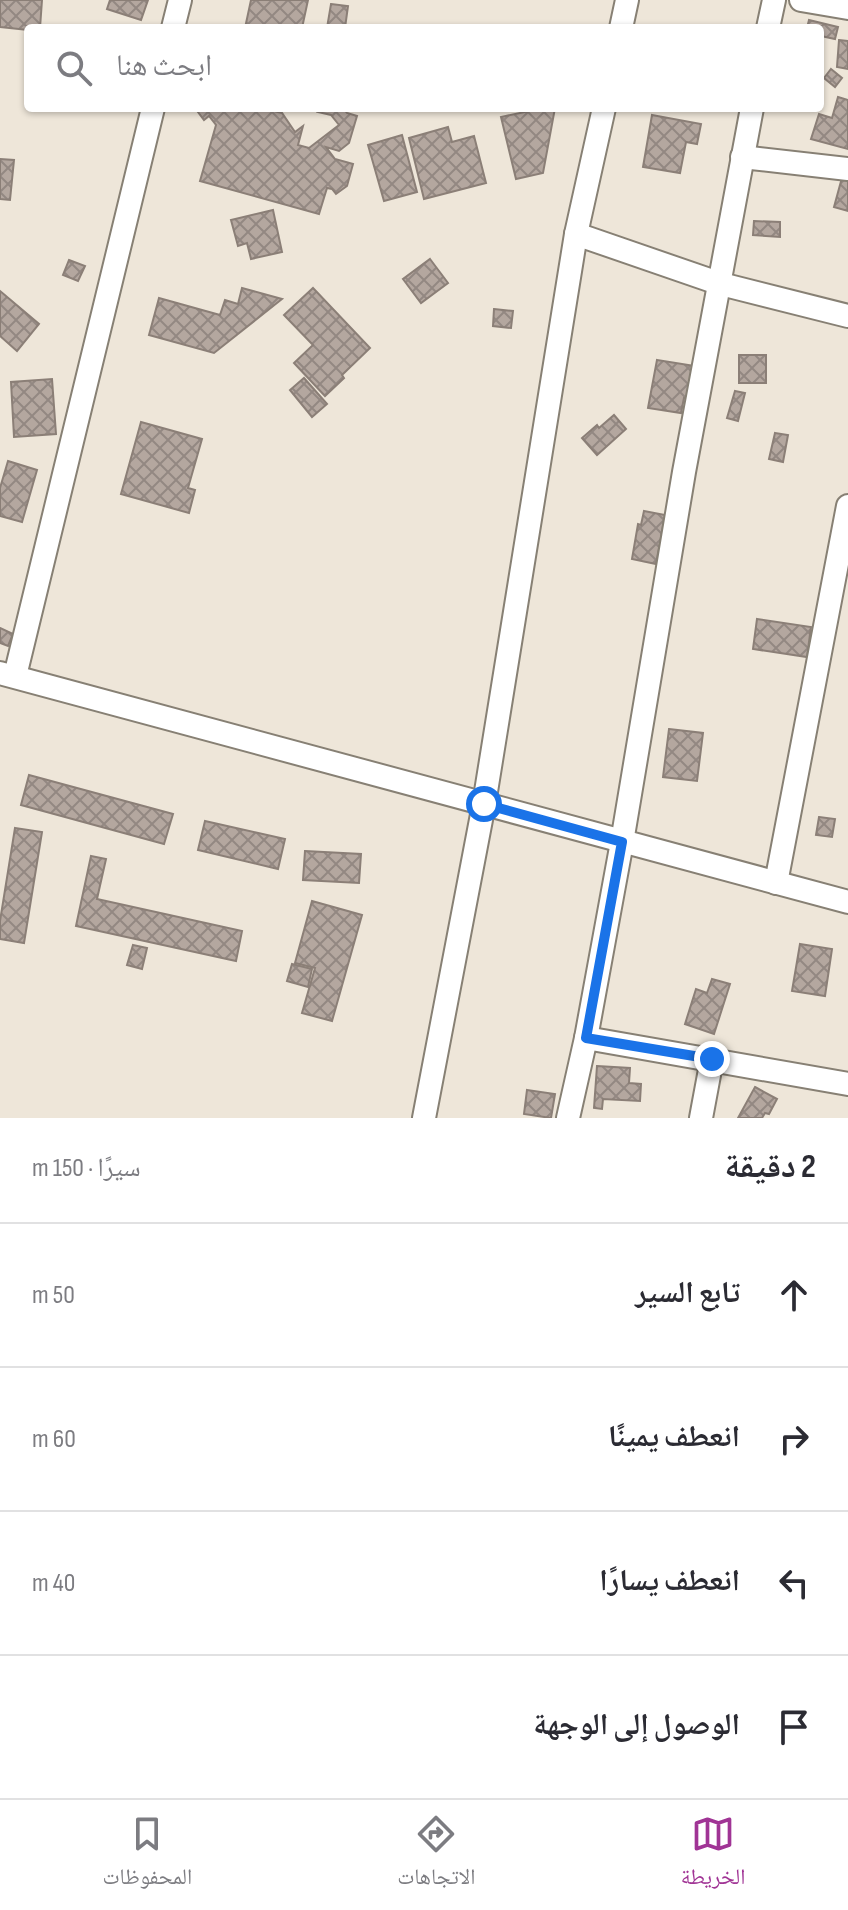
<!DOCTYPE html>
<html lang="ar">
<meta charset="utf-8">
<style>
body{margin:0;font-family:"Sofia Sans Condensed","Noto Naskh Arabic",sans-serif;background:#f7f7f7;color:#2b2b33;direction:rtl}
.stop{position:absolute;width:24px;height:24px;margin:-18px;border:6px solid #1a73e8;border-radius:50%;background:#fff}
.stop.end{background:#1a73e8;border-color:#fff;box-shadow:0 2px 8px #0008}
.list{margin:0;padding:0;list-style:none}
h2{display:flex;justify-content:space-between;align-items:center;height:104px;margin:0;padding:0 32px;font-size:34px}
h2 small{font-size:26px;font-weight:400;color:#7c7c81}
.list li{display:grid;grid-template-columns:52px 1fr auto;gap:24px;align-items:center;box-sizing:border-box;height:144px;padding:0 32px;border-top:2px solid #e1e1e2}
.list b{display:block;font-size:30px;white-space:nowrap}
.list em{font-size:26px;font-style:normal;color:#7c7c81}
.icon{flex:none;width:44px;height:44px;fill:none;stroke:currentColor;stroke-width:2;stroke-linecap:round;stroke-linejoin:round}
.map{position:relative;flex:none;width:848px;height:1118px;overflow:hidden;direction:ltr}
.search{position:absolute;background:#fff;box-shadow:0 2px 6px #0004;left:24px;right:24px;top:24px;height:88px;display:flex;align-items:center;gap:20px;box-sizing:border-box;padding:0 28px;border-radius:8px;color:#7c7c81;font-size:30px}
.sheet{height:680px;background:#fff}
nav{display:flex;justify-content:space-around;align-items:center;box-sizing:border-box;height:112px;border-top:2px solid #e1e1e2;background:#fff;font-size:22px;color:#7c7c81}
nav a{display:grid;justify-items:center;gap:4px}
nav .on{color:#a03495}
.map>svg:first-child{display:block}
</style>
<div class="map">
<svg width="848" height="1118" viewBox="0 0 848 1118">
<defs>
<pattern id="building-cross-hatch" width="8" height="8" patternUnits="userSpaceOnUse" patternTransform="scale(2)"><rect width="8" height="8" fill="#b4a79f"/><path d="M0 0l8 8M0 8l8-8" fill="none" stroke="#938882"/></pattern>
</defs>
<rect width="100%" height="100%" fill="#eee6d9"/>
<g fill="url(#building-cross-hatch)" stroke="#8b7f77" stroke-width="2">
<path d="M0,0h42l-2,28 -12,2 -28,-3z"/>
<path d="M110,0h38l-7,20 -34,-11z"/>
<path d="M251,0h57l-6,28h-57z"/>
<path d="M331,4l17,2 -3,22h-18z"/>
<path d="M809,20l29,7 -3,12 -14,-3 -1,6v-14h-13z"/>
<path d="M839,40l9,1v28l-11,-2z"/>
<path d="M831,69l11,9 -7,9 -11,-9z"/>
<path d="M838,97l10,3v49l-37,-10 8,-25 13,4z"/>
<path d="M195,108h67l20,5 13,19 8,-6 -5,19 11,3 30,-23 -8,-10 -13,-3 5,-4h20l4,5 10,3 -8,27 -10,8 -13,-4 9,12 18,5 -6,22 -11,8 -4,-5 -5,-1 -8,26 -119,-33 16,-56 -7,-9 -5,4z"/>
<path d="M544,108h11l-12,65 -27,6 -15,-62z"/>
<path d="M652,115l49,9 -4,20 -11,-2 -6,31 -37,-6z"/>
<path d="M448,127l4,15 22,-6 12,47 -62,16 -15,-61z"/>
<path d="M402,135l15,57 -33,9 -16,-56z"/>
<path d="M0,159l14,1 -4,40 -10,-1z"/>
<path d="M843,174l5,1v36l-14,-4z"/>
<path d="M273,210l9,42 -31,7 -4,-16 -9,3 -7,-26z"/>
<path d="M754,221l26,1v15l-27,-2z"/>
<path d="M430,259l18,24 -27,20 -18,-24z"/>
<path d="M69,260l16,6 -7,15 -15,-6z"/>
<path d="M242,288l40,11 -68,54 -65,-18 10,-37 61,17 5,-15 13,4z"/>
<path d="M313,288l57,60 -28,27 2,3 -19,18 -31,-33 19,-18 -29,-30z"/>
<path d="M0,291l39,33 -22,27 -17,-15z"/>
<path d="M494,309l19,2 -2,17 -18,-2z"/>
<rect x="739" y="355" width="27" height="28"/>
<path d="M657,360l38,6 -5,33 -6,-1 -3,15 -33,-5z"/>
<path d="M304,378l23,26 -15,13 -22,-27z"/>
<path d="M52,379l4,55 -42,3 -3,-55z"/>
<path d="M735,391l10,2 -7,28 -11,-3z"/>
<path d="M614,415l12,14 -29,26 -15,-17 15,-13 2,3z"/>
<path d="M141,422l61,17 -14,49 7,2 -6,23 -68,-19z"/>
<path d="M775,433l13,2 -5,27 -14,-3z"/>
<path d="M8,461l29,9 -15,52 -22,-6v-28z"/>
<path d="M644,511l21,4 -9,49 -24,-5 6,-35 3,1z"/>
<path d="M757,619l54,8 -4,30 -54,-8z"/>
<path d="M0,628l13,6 -5,12 -8,-3z"/>
<path d="M669,729l34,4 -6,48 -34,-4z"/>
<path d="M29,775l144,39 -9,30 -143,-39z"/>
<path d="M819,817l16,2 -3,18 -16,-2z"/>
<path d="M205,821l80,18 -7,30 -80,-19z"/>
<path d="M15,828l27,4 -18,111 -24,-4v-18z"/>
<path d="M305,851l56,3 -2,29 -56,-3z"/>
<path d="M91,856l15,3 -9,40 145,32 -6,30 -160,-35z"/>
<path d="M312,901l50,14 -30,106 -30,-8 13,-45 -20,-5z"/>
<path d="M800,944l32,5 -7,47 -33,-5z"/>
<path d="M133,945l14,3 -5,21 -15,-4z"/>
<path d="M292,964l20,5 -4,18 -21,-6z"/>
<path d="M712,979l18,5 -16,50 -29,-10 11,-35 11,4z"/>
<path d="M597,1066l33,2 -1,15 12,1 -1,17 -37,-2 -1,10 -8,-1z"/>
<path d="M755,1087l22,12 -8,15 -4,-1 -3,5h-24z"/>
<path d="M527,1090l28,4 -4,24 -27,-4z"/>
</g>
<g fill="none" stroke-linecap="round" stroke-linejoin="round">
<g stroke="#878074" stroke-width="26">
<g id="street">
<path d="M801,0l47,8"/>
<path d="M173,28l7,-28"/>
<path d="M621,28l6,-28"/>
<path d="M768,28l6,-28"/>
<path d="M742,157l106,12"/>
<path d="M576,234l145,50 127,32"/>
<path d="M0,673l848,229"/>
<path d="M15,676l138,-568"/>
<path d="M776,883l72,-377"/>
<path d="M586,1038l262,46"/>
<path d="M424,1118l60,-314 92,-570 28,-126"/>
<path d="M568,1118l18,-80 36,-196 62,-370 68,-364"/>
<path d="M701,1118l11,-59"/>
</g>
</g>
<use href="#street" stroke="#fff" stroke-width="22"/>
</g>
<g fill="none" stroke-linecap="round" stroke-linejoin="round">
<path stroke="#1a73e8" stroke-width="10" d="M484,804l138,38 -36,196 126,21"/>
</g>
</svg>
<div class="stop" style="left:484px;top:804px"></div>
<div class="stop end" style="left:712px;top:1059px"></div>
<div class="search"><svg class="icon" aria-label="search" viewBox="0 0 24 24"><circle cx="10" cy="10" r="6"/><path d="M15 15l6 6"/></svg>ابحث هنا</div>
</div>
<section class="sheet">
<h2>2 دقيقة<small>سيرًا · 150 m</small></h2>
<ul class="list">
<li><svg class="icon" aria-label="ahead" viewBox="0 0 24 24"><path d="M12 20V5M6 11l6-6 6 6"/></svg><div><b>تابع السير</b></div><em>50 m</em></li>
<li><svg class="icon" aria-label="right" viewBox="0 0 24 24"><path d="M7 20v-9h11M14 6l5 5-5 5"/></svg><div><b>انعطف يمينًا</b></div><em>60 m</em></li>
<li><svg class="icon" aria-label="left" viewBox="0 0 24 24"><path d="M17 20v-9H6M10 6l-5 5 5 5"/></svg><div><b>انعطف يسارًا</b></div><em>40 m</em></li>
<li><svg class="icon" aria-label="arrive" viewBox="0 0 24 24"><path d="M6 21V4h12l-3 4 3 4H6"/></svg><div><b>الوصول إلى الوجهة</b></div></li>
</ul>
</section>
<nav>
<a class="on"><svg class="icon" aria-label="map" viewBox="0 0 24 24"><path d="M3 6l6-2 6 2 6-2v14l-6 2-6-2-6 2zM9 4v14M15 6v14"/></svg>الخريطة</a>
<a><svg class="icon" aria-label="directions" viewBox="0 0 24 24"><path d="M12 3l9 9-9 9-9-9zM9 14v-3h6M13 9l2 2-2 2"/></svg>الاتجاهات</a>
<a><svg class="icon" aria-label="saved" viewBox="0 0 24 24"><path d="M7 4h10v16l-5-4-5 4z"/></svg>المحفوظات</a>
</nav>
